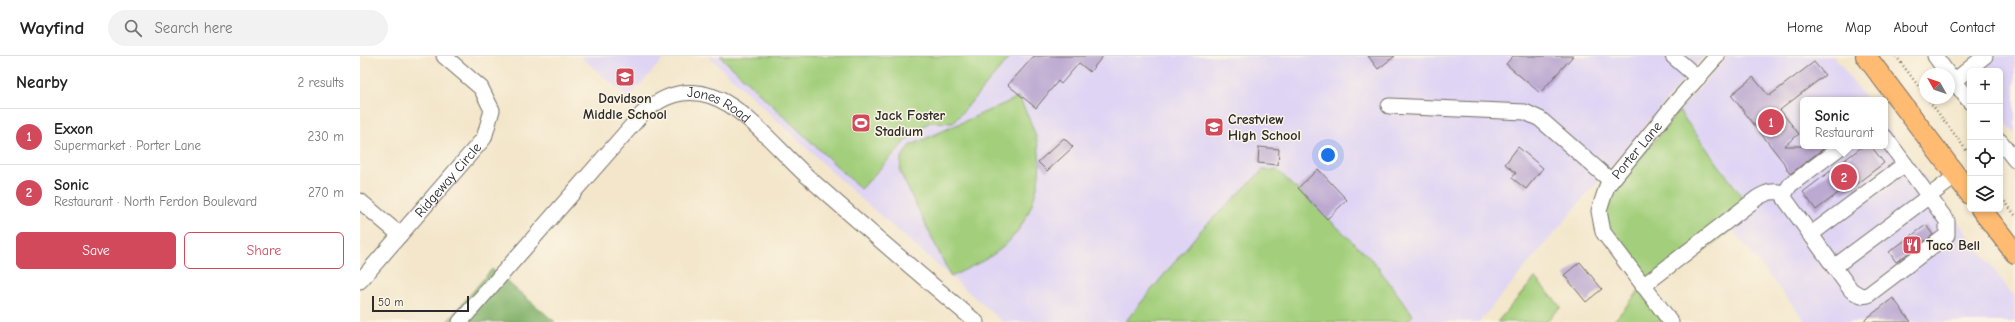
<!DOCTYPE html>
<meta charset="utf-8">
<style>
body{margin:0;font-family:"Comic Neue",sans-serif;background:#f2f2f2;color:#222}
.controls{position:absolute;right:12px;top:12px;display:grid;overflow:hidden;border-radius:6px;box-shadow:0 2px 6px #0003}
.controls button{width:36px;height:36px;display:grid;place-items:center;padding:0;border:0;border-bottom:1px solid #e0e0e0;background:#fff;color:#222;font:20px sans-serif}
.compass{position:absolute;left:1559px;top:12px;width:36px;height:36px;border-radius:50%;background:#fff;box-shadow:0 2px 6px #0003;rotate:310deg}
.scale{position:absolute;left:12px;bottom:10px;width:97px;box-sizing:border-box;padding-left:4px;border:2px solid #2b2b2b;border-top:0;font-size:11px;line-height:14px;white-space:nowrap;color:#2b2b2b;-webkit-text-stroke:3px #fcf5e5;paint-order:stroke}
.you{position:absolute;left:968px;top:99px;width:14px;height:14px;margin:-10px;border:3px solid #fff;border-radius:50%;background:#1a73e8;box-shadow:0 0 0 6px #1a73e833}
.badge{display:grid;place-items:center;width:26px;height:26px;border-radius:50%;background:#d1495b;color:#fff;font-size:13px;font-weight:700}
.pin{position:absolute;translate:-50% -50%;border:2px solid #fff;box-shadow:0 1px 4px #0006}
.popup{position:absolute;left:1440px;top:41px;width:88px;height:52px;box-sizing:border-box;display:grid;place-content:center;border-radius:6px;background:#fff;filter:drop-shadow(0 1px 3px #0005);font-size:13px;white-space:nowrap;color:#767676}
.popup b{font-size:15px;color:#222}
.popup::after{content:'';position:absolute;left:50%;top:100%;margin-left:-8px;border:8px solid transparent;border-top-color:#fff}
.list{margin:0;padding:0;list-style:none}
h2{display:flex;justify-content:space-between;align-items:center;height:52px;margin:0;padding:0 16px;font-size:17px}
h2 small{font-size:13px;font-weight:400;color:#767676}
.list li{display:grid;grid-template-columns:26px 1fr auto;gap:12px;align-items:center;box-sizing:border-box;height:56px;padding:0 16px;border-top:1px solid #e0e0e0}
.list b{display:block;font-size:15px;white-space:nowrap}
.list p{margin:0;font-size:13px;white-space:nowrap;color:#767676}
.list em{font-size:13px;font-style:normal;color:#767676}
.actions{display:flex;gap:8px;padding:12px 16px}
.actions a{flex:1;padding:9px 0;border:1px solid #d1495b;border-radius:6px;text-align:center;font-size:14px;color:#d1495b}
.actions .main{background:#d1495b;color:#fff}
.icon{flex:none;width:22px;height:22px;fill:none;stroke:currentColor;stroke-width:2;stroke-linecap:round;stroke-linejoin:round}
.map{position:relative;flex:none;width:1655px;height:266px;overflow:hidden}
header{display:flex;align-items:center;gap:24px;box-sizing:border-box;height:56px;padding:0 20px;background:#fff;border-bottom:1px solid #e0e0e0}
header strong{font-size:19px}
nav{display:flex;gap:22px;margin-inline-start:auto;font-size:14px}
.search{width:280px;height:36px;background:#f2f2f2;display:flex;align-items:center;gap:10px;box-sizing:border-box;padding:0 14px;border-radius:22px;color:#767676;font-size:15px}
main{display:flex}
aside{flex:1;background:#fff}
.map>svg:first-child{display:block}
</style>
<header>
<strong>Wayfind</strong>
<div class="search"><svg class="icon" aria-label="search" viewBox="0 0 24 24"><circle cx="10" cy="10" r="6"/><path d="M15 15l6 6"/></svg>Search here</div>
<nav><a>Home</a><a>Map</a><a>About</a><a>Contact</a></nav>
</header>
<main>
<aside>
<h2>Nearby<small>2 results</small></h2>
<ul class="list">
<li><span class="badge">1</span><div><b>Exxon</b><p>Supermarket · Porter Lane</p></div><em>230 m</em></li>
<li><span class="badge">2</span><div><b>Sonic</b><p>Restaurant · North Ferdon Boulevard</p></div><em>270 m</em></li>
</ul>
<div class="actions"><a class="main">Save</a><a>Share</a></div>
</aside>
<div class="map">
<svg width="1655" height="266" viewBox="0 0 1655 266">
<rect width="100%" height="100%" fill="#fcf5e5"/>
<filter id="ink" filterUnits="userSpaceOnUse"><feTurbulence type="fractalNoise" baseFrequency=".025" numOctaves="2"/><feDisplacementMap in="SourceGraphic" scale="8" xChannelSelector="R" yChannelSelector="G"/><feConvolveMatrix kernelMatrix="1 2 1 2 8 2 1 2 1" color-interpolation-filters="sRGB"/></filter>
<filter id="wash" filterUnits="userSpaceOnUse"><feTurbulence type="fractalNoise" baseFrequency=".012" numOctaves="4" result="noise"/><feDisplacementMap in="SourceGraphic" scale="16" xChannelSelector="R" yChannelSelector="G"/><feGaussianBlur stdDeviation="0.9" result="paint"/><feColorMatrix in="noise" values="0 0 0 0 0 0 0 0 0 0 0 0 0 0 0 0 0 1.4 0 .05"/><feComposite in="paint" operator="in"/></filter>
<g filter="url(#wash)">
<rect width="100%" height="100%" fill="#f3e6ca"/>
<g fill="#dfd4f4">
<path d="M220,0h86l-38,42z"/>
<path d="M348,0h996l-225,266h-476l-144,-125z"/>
<path d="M1368,0h106l33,44h-64v46h82v-22l130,174v24h-209l-74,-93 22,-17 -75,-101z"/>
<path d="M1637,0h18v78l-15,-20v-43h-22z"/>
</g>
<g fill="#a3cf7b" stroke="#677d53">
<path d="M360,0h291l-58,67 -22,-1 -14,7 -56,60z"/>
<path d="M659,41c5,12 12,24 16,37 14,41 -5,96 -41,120 -13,9 -29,15 -43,23l-51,-105 1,-13 8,-13z"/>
<path d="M1319,55l75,102 -100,76 -45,-59 -3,-18 8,-22z"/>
<path d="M903,114h14l97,92 39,53 -6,7h-282l76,-92z"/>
<path d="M1175,222l26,29 -15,15h-49z"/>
<path d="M1279,235l24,31h-50z"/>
</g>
<path fill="#82b26b" stroke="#566e4b" d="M132,213l63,53h-108z"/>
<g id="blocks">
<g fill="#bba9d1">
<path d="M674,0h69l-13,16 -11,-9 -18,21 -3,-3 -22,27 -28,-23z"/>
<path d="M1008,0h27l-17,13z"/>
<path d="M1153,0h60l-33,37 -34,-29z"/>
<path d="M1454,6l11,13 -45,35 19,24 -15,12h43l-37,28 -4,-6 1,-1 -56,-72 22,-18 16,19z"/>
<path d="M704,82l9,9 -26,24 -9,-9z"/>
<path d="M1503,90h8l13,17 -41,31 -2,-3 -25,19 -13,-18z"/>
<path d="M899,91l20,2 -1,16 -20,-2z"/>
<path d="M1158,91l25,21 -17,21 -14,-11 4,-5 -11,-9z"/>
<path d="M958,113l29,31 -20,19 -29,-31z"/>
<path d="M1566,169l7,10 -37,27 -7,-10z"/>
<path d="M1220,206l22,27 -16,13 -22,-27z"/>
<path d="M1533,242l18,24h-49z"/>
</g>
</g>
</g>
<g filter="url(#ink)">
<use href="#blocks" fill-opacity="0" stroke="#716c63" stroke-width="1"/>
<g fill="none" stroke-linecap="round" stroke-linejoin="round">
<g stroke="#716c63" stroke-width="17">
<g id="minor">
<path d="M1313,0l25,22"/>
<path d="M1575,0l13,18"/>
<path d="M1589,19l21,27"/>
<path d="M1594,25l31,-25"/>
<path d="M1029,50l136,6 15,7 71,62"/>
<path d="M1640,85l15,19"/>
<path d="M1482,90l-52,39 -5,8v6l66,91 10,6 7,-1 79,-60v-14l-62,-84"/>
<path d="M0,145l40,34"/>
<path d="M1450,179l95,-71"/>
<path d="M1474,211l122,-91"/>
<path id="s1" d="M0,225l124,-143 8,-28 -11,-22 -37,-32"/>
<path d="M1283,230l114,-88c10,-6 16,-8 28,-5"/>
<path id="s2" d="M100,266l182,-208c20,-18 42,-27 69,-18 33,10 71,58 97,81 55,49 111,97 168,145"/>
<path id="s3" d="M1311,266l-68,-90 -4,-21 8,-25 70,-85 40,-45"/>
</g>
</g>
<g stroke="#716c63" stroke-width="22">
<g id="major">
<path d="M1506,0l104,138"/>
<path d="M1621,153l34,44"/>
</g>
</g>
<g stroke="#716c63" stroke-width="2.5" stroke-dasharray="1 3" stroke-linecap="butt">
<path d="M1536,0l29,39"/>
<path d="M1567,42l43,57"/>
<path d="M1640,139l15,20"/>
</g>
<use href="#minor" stroke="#fff" stroke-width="15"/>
<use href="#major" stroke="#ffbb71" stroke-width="20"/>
</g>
</g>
<defs>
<g id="school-square" transform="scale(1)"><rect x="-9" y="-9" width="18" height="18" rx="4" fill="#d1495b" stroke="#fcf5e5"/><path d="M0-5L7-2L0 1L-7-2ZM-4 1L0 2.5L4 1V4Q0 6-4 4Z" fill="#fff"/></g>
<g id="stadium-square" transform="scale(1)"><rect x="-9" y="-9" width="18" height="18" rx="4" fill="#d1495b" stroke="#fcf5e5"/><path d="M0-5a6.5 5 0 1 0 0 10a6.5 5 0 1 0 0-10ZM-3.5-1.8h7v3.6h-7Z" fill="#fff"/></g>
<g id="restaurant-square" transform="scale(1)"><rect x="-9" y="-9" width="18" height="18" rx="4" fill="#d1495b" stroke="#fcf5e5"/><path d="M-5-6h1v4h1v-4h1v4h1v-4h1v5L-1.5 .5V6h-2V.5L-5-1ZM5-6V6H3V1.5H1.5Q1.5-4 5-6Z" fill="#fff"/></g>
</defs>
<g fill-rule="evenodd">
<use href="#school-square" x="265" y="21"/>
<use href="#stadium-square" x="501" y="67"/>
<use href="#school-square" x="854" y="71"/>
<use href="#restaurant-square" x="1552" y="189"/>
</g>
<g text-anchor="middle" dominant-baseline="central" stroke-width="3" stroke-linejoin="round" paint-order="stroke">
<g font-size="14" font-weight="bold" fill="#2b2b2b" stroke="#fcf5e5" text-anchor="start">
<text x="265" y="42" text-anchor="middle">Davidson<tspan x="265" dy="16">Middle School</tspan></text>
<text x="515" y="59">Jack Foster<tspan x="515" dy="16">Stadium</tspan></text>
<text x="868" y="63">Crestview<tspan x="868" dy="16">High School</tspan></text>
<text x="1566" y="189">Taco Bell</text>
</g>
<g font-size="14" fill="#2b2b2b" stroke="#fcf5e5">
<text stroke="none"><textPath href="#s2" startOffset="362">Jones Road</textPath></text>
<text stroke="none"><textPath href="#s3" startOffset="207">Porter Lane</textPath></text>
<text stroke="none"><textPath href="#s1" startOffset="134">Ridgeway Circle</textPath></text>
</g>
</g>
</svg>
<div class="controls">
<button>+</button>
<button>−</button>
<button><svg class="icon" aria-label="locate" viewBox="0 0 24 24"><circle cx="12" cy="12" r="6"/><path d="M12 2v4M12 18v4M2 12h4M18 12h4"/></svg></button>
<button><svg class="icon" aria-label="layers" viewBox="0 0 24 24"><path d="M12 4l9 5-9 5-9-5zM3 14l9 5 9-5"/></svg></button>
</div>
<svg class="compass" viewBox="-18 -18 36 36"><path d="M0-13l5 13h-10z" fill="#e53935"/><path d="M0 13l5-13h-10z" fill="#767676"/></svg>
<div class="scale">50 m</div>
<div class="you"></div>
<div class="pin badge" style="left:1411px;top:66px">1</div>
<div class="pin badge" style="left:1484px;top:121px">2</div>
<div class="popup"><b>Sonic</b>Restaurant</div>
</div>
</main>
